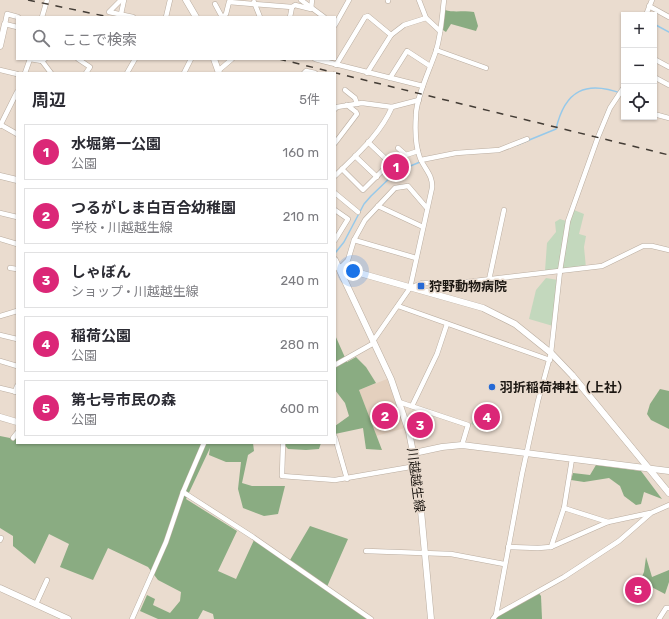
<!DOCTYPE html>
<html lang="ja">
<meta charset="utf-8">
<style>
body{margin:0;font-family:Rubik,"Noto Sans JP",sans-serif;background:#f7f7f7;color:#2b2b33}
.controls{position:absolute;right:12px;top:12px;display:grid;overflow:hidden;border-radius:0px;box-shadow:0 1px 3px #0004}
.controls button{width:36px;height:36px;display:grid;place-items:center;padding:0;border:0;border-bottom:1px solid #e1e1e2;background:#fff;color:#2b2b33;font:20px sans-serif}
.you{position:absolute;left:353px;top:271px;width:14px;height:14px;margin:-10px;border:3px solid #fff;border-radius:50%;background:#1a73e8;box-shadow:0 0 0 6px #1a73e833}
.badge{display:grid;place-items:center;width:26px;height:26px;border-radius:50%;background:#db2777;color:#fff;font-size:13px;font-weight:700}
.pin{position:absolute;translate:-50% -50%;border:2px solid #fff;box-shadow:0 1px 4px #0006}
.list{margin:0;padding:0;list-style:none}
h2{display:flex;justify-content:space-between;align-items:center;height:52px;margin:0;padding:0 16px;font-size:17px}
h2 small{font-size:13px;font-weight:400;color:#7c7c81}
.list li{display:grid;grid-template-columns:26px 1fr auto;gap:12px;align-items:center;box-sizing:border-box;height:56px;margin:0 8px 8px;padding:0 8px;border:1px solid #e1e1e2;border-radius:0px}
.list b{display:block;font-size:15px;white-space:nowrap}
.list p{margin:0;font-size:13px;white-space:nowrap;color:#7c7c81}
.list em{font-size:13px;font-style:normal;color:#7c7c81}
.icon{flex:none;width:22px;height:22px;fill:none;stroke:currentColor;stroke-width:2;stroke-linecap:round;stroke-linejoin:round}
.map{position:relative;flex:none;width:669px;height:619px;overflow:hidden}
.search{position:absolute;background:#fff;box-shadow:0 1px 3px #0004;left:16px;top:16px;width:320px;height:44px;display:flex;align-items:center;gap:10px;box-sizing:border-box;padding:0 14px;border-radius:0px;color:#7c7c81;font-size:15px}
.panel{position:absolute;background:#fff;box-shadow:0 1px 3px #0004;left:16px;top:72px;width:320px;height:372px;border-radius:0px}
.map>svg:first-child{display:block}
</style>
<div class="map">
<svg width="669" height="619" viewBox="0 0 669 619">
<rect width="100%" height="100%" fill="#eadccf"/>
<path fill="#e4d0be" d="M387,379l18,49 -29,8 -17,-46z"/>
<g fill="#c3d8bd">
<path d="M574,210l10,4 -5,20 7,2 -2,11 2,21 -41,3 2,-28 9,-11 -1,-10 5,-3 9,3z"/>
<path d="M546,278l12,2 -5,46 -24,-7 7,-29z"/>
<path d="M485,402l16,8 -7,17h-14l-9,-3z"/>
</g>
<g fill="#8aac82">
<path d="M445,10c10,3 19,0 29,2l4,14 -2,5 -25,-7 -5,8 -3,-2z"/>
<path d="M335,335l12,27 9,-5 10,10 10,16 -17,7 23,60 -16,-1 -3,-21 -28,6v-8l14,-10 -4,-13 -10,-13z"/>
<path d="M660,389l9,2v38l-18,-9 -4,-6 3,-10z"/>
<path d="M0,436l15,3 2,-2v6h236l1,8 -6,4 -6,28 10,3h33l-7,28 -14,2 -21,-8 -5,-19 3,-27h-15l-17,-7 1,-7 -24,51 51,32 -19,40 18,8 18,-39 36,20 20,-34 38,13 -22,50 41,30h-153l-1,-5 -10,-4 -5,9h-40l-18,-8 7,-16 8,4 -2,6 17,8 10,-12 1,-9 -23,-12 -10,-13 -40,-19 -15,32 -33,-13 9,-23 -20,-10 -14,30 -22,-18v-10l-13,-8z"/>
<path d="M283,443h38l-2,6 -13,1 -18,-1z"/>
<path d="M596,465l45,6 21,28 -18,-7 -3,12 -5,1 -12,-9 -4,-10 -11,-8 -25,4 -13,-2 2,-7 17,2z"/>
<path d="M646,557l6,20 17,-7v12l-4,12 -25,-13 4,-9z"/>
<path d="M538,592l3,4 1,23h-46v-4z"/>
</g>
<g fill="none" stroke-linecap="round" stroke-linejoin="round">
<g stroke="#96c9ea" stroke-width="1.5">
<path d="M654,24l15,8"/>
<path d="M517,145l39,-16c9,-39 30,-49 67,-35l1,-2"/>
<path d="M336,252l8,-10 20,-38 7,-8 25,-24 24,-10"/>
</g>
<g stroke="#baada0" stroke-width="5.5">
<g id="street">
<path d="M121,0l-12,12 24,5"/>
<path d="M301,0l23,17"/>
<path d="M419,0l7,18 14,13"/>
<path d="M388,1v-1"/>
<path d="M254,2l6,15"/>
<path d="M215,4l7,13"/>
<path d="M649,6l20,11"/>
<path d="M121,14l3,-14"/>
<path d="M646,15l6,-15"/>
<path d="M42,17l5,-17"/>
<path d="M166,17l4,-17"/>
<path d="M223,17l3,-3 3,-12 63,5"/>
<path d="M290,17l2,-10 3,-2 16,4 1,-9"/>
<path d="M335,25l14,-25"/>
<path d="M17,27l-12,-3 2,-10 11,3"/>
<path d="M436,50l50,18"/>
<path d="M30,59l12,2 3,-2"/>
<path d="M78,59l12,8 -4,6"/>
<path d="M315,59l108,27"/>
<path d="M654,59l15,8"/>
<path d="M42,61l9,12"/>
<path d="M336,65l29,-48 3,-1 23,19"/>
<path d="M0,70l17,4"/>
<path d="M218,71l14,-12"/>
<path d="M25,73l5,-14"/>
<path d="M127,73l8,-14"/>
<path d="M184,73l7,-14"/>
<path d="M304,73l2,-2 9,2"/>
<path d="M367,73l24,-38 13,-10 22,-7"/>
<path d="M654,77l15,8"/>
<path d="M390,78l17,-27 23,15"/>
<path d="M345,90l10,8 2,6"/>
<path d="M335,109l2,-2 25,-4 30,4"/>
<path d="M654,114l15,4"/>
<path d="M1,125l16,9"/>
<path d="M0,126l17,-34"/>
<path d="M335,143l22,-29 -1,-2 -9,-7"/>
<path d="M398,148l8,7 12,-4"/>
<path d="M355,156l22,21"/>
<path d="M421,160l35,-7 43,-3 28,-11"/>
<path d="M342,169l21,21 27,-27 -22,-21"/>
<path d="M335,176c21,-21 45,-41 57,-69l27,-7"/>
<path d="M335,193l23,19"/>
<path d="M378,206l45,21"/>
<path d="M335,210l13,9 -13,21"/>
<path d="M0,213l17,4"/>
<path d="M0,239l17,5"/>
<path d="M354,240l62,18"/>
<path d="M10,268l7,1"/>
<path d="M340,268l8,-8 6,-20 11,-20 30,-32 13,-2 18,21"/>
<path d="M489,280l15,-70"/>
<path d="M410,288l12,-5h36l144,-17 41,-20h9l17,4"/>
<path d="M398,306l152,54"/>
<path d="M0,316l17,-5"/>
<path d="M0,335l17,4"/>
<path d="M373,341l37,-53 22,-100c1,-13 -7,-18 -12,-30 -5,-13 -5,-29 -4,-43 0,-17 14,-46 20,-64 5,-16 6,-34 8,-51"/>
<path d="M0,361l17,5"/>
<path d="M335,365l39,-22"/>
<path d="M0,388l17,4"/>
<path d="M15,392l2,-6"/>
<path d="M399,402l69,23 -6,20"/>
<path d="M412,406l25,-52 10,-30"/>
<path d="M335,437l12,42"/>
<path d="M13,438l4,-5"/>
<path d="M283,443l-1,33 53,4 81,-14"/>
<path d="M183,492l70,45 118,82"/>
<path d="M564,508l8,-49"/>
<path d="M0,540l1,-2"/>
<path d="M508,547l30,1 13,-1 57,-25 42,-9"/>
<path d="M551,547l13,-39 44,14"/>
<path d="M366,551l85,3 53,10"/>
<path d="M36,604l11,-24"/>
<path d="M496,615l26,-141 16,-73 13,-48 9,-82 8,-50 30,-84 12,-29 14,-21"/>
<path d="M132,619l34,-77 17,-50 21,-49"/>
<path d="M493,619l3,-4 68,-38 55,-36 32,-28 18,-8"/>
<path d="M659,619l7,-11h3"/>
</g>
</g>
<g stroke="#baada0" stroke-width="7">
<g id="secondary">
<path d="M186,0l10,17"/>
<path d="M0,46l5,-22"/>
<path d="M214,59l5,14"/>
<path d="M0,176l17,4"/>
<path d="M335,260l56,119 18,53 9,46 13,141"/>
<path d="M335,266l148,42 32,16 36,29 21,22 97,118"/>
<path d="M0,417l17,5"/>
<path d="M414,453l28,-6 20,-2 207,26"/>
<path d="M0,588l68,31"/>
</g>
</g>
<use href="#street" stroke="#fff" stroke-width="4.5"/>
<use href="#secondary" stroke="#fff" stroke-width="6"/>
<g stroke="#443d36" stroke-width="1.5" stroke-dasharray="7 7" stroke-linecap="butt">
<path d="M28,0l81,17"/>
<path d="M279,59l390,96"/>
</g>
</g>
<g fill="#2669d5" stroke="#eadccf" stroke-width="1.5">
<rect x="417" y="282" width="8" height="8" rx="2"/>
<circle cx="492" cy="387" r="4"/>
</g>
<g text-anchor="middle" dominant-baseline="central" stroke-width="3" stroke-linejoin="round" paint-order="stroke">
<g font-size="13" font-weight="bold" fill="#1c1712" stroke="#eadccf" text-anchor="start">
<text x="429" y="286">狩野動物病院</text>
<text x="500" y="387">羽折稲荷神社（上社）</text>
</g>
<g font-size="13" fill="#1c1712" stroke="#eadccf">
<text transform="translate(416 480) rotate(83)">川越越生線</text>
</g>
</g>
</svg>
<div class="controls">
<button>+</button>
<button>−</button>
<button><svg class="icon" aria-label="locate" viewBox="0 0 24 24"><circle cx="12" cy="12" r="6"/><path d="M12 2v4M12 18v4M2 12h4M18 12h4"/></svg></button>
</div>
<div class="you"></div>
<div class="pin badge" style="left:396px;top:167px">1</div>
<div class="pin badge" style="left:385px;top:416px">2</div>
<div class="pin badge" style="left:420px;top:425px">3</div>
<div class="pin badge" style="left:487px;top:417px">4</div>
<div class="pin badge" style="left:638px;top:590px">5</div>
<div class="search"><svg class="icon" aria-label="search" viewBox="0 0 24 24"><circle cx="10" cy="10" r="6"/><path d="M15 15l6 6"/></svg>ここで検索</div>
<section class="panel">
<h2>周辺<small>5件</small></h2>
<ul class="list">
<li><span class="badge">1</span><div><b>水堀第一公園</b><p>公園</p></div><em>160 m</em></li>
<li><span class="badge">2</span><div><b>つるがしま白百合幼稚園</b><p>学校 · 川越越生線</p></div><em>210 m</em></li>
<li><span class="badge">3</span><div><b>しゃぼん</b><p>ショップ · 川越越生線</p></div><em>240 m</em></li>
<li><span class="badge">4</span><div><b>稲荷公園</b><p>公園</p></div><em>280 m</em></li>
<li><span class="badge">5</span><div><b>第七号市民の森</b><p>公園</p></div><em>600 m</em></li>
</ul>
</section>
</div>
